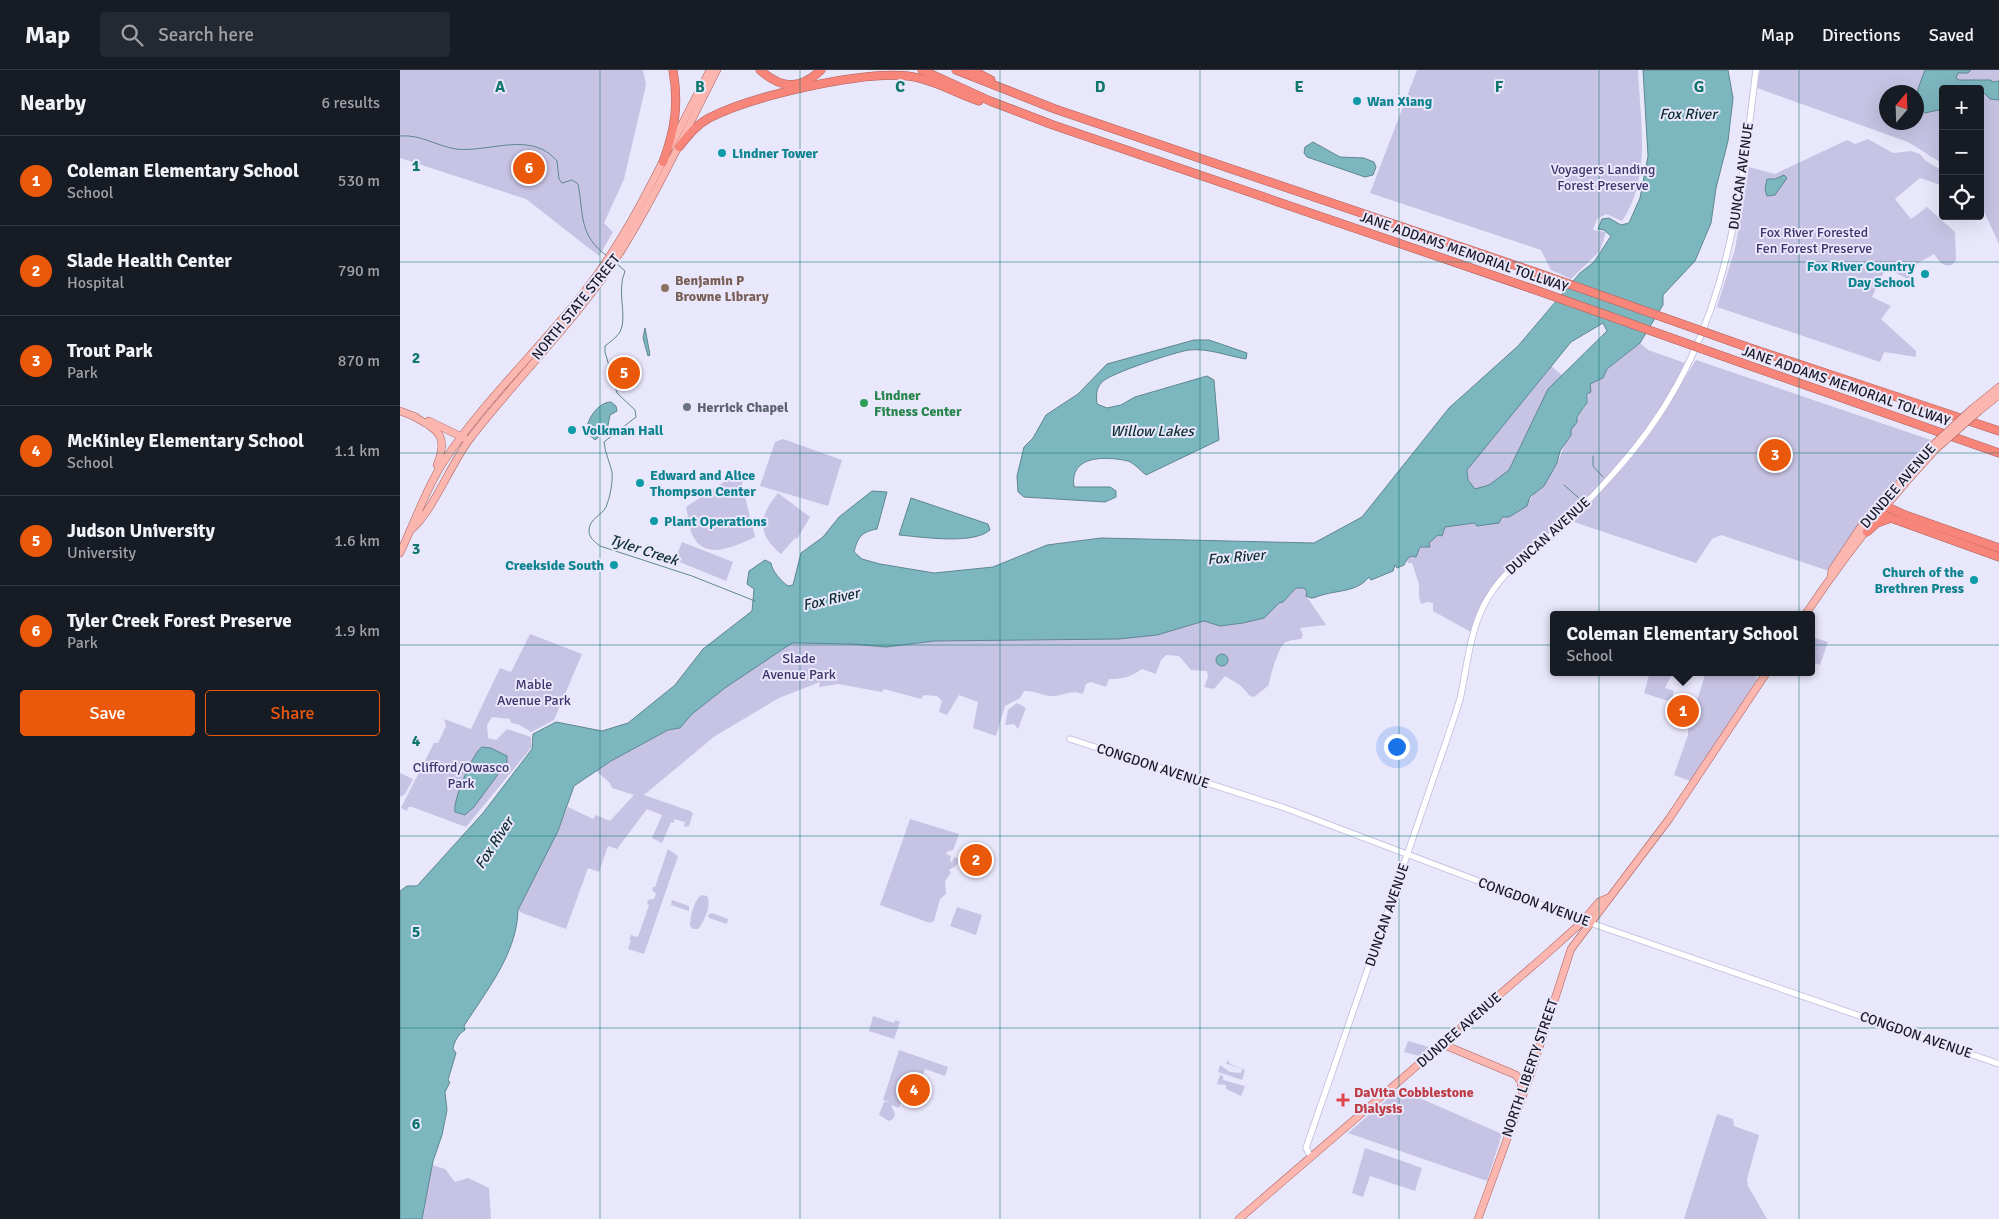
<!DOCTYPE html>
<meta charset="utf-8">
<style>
body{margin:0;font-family:Signika,sans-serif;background:#242831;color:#f1f3f6}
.controls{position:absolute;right:15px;top:15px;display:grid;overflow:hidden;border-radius:5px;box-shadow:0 5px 20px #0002}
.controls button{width:45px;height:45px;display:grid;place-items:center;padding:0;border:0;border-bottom:1px solid #363941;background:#171b24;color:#f1f3f6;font:25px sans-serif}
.compass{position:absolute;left:1479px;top:15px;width:45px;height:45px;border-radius:50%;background:#171b24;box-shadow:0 5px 20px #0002;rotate:19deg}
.you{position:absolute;left:996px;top:676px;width:18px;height:18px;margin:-12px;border:4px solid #fff;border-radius:50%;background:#1a73e8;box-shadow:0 0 0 8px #1a73e833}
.badge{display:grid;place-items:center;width:32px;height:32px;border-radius:50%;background:#ea580c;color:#fff;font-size:16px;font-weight:700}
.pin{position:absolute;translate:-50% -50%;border:2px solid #fff;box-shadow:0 1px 5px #0006}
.popup{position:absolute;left:1150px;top:541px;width:265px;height:65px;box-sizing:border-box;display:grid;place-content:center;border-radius:5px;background:#171b24;filter:drop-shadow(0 1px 4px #0005);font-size:16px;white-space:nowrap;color:#9ea1a6}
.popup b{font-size:19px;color:#f1f3f6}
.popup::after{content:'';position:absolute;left:50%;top:100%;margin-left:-10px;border:10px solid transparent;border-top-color:#171b24}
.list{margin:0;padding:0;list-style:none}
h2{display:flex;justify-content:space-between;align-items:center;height:65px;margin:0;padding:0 20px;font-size:21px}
h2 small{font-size:16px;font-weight:400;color:#9ea1a6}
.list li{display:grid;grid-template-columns:32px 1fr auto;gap:15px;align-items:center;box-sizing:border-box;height:90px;padding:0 20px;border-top:1px solid #363941}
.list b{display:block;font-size:19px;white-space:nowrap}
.list p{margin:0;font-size:16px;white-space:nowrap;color:#9ea1a6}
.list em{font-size:16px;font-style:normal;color:#9ea1a6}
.actions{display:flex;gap:10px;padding:15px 20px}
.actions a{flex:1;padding:11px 0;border:1px solid #ea580c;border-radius:5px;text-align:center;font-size:18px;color:#ea580c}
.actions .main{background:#ea580c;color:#fff}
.icon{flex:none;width:28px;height:28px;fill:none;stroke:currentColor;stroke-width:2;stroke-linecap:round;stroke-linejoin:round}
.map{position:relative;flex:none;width:1599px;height:1149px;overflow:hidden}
header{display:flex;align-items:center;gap:30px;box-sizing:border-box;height:70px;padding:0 25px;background:#171b24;border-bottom:1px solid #363941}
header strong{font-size:24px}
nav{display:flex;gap:28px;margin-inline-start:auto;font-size:18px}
.search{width:350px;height:45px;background:#242831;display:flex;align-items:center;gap:12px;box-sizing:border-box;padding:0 18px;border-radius:5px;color:#9ea1a6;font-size:19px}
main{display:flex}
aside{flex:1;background:#171b24}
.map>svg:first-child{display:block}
</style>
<header>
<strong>Map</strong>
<div class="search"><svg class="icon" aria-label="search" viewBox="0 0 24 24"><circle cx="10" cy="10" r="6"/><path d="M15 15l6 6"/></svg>Search here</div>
<nav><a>Map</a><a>Directions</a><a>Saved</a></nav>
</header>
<main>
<aside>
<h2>Nearby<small>6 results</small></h2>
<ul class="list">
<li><span class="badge">1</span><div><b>Coleman Elementary School</b><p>School</p></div><em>530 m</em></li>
<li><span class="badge">2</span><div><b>Slade Health Center</b><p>Hospital</p></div><em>790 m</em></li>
<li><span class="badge">3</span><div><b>Trout Park</b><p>Park</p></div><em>870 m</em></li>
<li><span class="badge">4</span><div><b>McKinley Elementary School</b><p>School</p></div><em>1.1 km</em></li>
<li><span class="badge">5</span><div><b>Judson University</b><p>University</p></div><em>1.6 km</em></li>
<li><span class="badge">6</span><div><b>Tyler Creek Forest Preserve</b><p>Park</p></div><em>1.9 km</em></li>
</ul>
<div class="actions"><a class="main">Save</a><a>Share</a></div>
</aside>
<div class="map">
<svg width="1599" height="1149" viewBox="0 0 1599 1149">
<rect width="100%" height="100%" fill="#e9e7fb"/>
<g fill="#c7c3e4" fill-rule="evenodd">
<path d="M0,0h243l3,15 -22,94 -20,44 9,9 -14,24 -73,-57 -126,-41z"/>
<path d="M1017,0h221c2,50 14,107 -16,151l-16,-7 -9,5 -4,11 13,2 -6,19 -29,28 -20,-9 -10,-20 -171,-57z"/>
<path d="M1360,0h239v174l-19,-41v-114h-37v75l-35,-22 -151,-54zM1486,22h30v30h-30z"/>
<path d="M1468,69l25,14 18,-2 9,3 6,7 17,10v15l-23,-8 -25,21 16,20 16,-12 28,25 1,28 -4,5c-10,2 -13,-4 -18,-11l-16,9 -8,17 -24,-12 -14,29 19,9 -10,13 35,32v6l-32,-5 -4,10 -163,-55 18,-58 14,-82 26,7 72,-34 8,4z"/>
<path d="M1240,273l8,7 37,13c-30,64 -78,117 -128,165 -18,16 -40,28 -55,47 -13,16 -21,38 -31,57l-38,-21v-8l-5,-1 -7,2 -2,-7v-13l-7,-21h-4l-2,-4 32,-24 4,1 3,-9c8,-3 16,-1 24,-3 21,-4 39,-9 58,-18 5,-13 20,-26 28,-39 7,-11 7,-21 16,-32 -2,-13 12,-21 16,-31 2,-6 1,-14 3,-20l13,-6 4,-9z"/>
<path d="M1296,290l235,80c-37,42 -72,83 -102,131l-108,-36 -9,4 -16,24 -122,-41 73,-84z"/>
<path d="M1151,296l11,9 -14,14 -39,81 -20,15 -14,4 -7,-9 -1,-10z"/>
<path d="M383,369l59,21 -14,46 -68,-20 15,-44z"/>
<path d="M341,399l3,5 -2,11 13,52c-18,8 -51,26 -63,-3 -3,-8 -4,-19 -6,-27l41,-27 -2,-5z"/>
<path d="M378,423l32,24 -13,22 -2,-1 -14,16c-26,-21 -21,-39 -3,-61z"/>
<path d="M282,472l51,20 -7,19 -51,-21z"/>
<path d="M896,518h8l4,4 -1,5 19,28 -26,3 3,7 -2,4c-7,1 -16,1 -19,7 -4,5 -13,33 -13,39l-15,12 -4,-1 -10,-11 -15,-9 -11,13 -10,-2 4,-10 -1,-6 -16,-1 -12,-14 -13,-1 -5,5 -5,14 -14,-5c-11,8 -20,10 -33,10l-3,8 -15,-5 -5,2 -3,10c-12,-5 -19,2 -31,2 -10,0 -17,-6 -28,-5l-4,7 -15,8 -9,30 -23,-8 5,-26 -19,-7 -12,20 -8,-3 3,-11 -5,-5 -13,-1 -3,4 -37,-10 -2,3 -44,-8 -19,3 1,-5 -41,16 -64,38 -71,59 46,16 3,2 -4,13 -5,1 1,-5 -11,-3v4l-3,-1 -9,21 -10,-5 10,-23 -15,-6 -30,40 -9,-3 -9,26 -11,-4 -22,61 -44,-16 -4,-3 50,-103 25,12 3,-4 14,6 24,-26 -22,-7 -2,-5 -15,-13 73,-40 12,-2 12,-14 33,-26 67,-45 60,1 34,3 48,-6 185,-2 38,-4 47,-14 16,5 23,-3 21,-5 15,-15 4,-1z"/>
<path d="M130,564l52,20 -28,66 -23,12 -11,-7 -9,-2 -1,-4 -18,-2 -5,8 1,13 8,2 11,-11 24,8v11l-65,79 -54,-20h-4l-1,4 -6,-3 33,-65h4l8,-17 -2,-7 27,10 29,-61 11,4z"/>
<path d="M1412,567l16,5 -8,23 -8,-3z"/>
<path d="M1250,602l21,4 -6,12 9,3 -3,11 -27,-9z"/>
<path d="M1306,602h43l6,2 2,6 -67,101 -16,-6 14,-40v-5z"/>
<path d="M617,633l9,5 -8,21 -4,-5 -9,1 3,-15z"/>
<path d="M0,703l13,6 -8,15 -5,3z"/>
<path d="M510,749l49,15 -6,16 -6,2 -1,2 5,2 -1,5 2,1 2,-5 5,2 -3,7 -7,4 2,3 -6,8 1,13 -6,5 -6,22 -4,2 -50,-18z"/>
<path d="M268,779l10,7 -34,98 -16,-5 3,-9 -2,-1 2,-4 7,2 11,-32 -2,-2 1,-3 6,-1 2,-5 -4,-4 1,-3h2z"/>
<path d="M301,825l6,1c5,9 -3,26 -9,33h-5l-3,-3c0,-10 4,-25 11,-31z"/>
<path d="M272,830l17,6v5l-18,-6z"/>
<path d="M557,837l25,8 -6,20 -26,-9z"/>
<path d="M312,843l16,6 -1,5 -18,-6 -1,-3z"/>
<path d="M473,946l21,7 1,-3 5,2 -6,17 -25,-8z"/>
<path d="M1008,971l21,6 -10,9 -15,-4z"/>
<path d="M499,980l49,17 -3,9 -20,-7 -5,16 -12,-4 -9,27 -8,-3 4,9 -2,5 -4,2 -10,-6 5,-13h5l-6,-2z"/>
<path d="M828,989l2,5 15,6 -3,10 -24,-8 2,-7 10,7 11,1 1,-4 -18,-6h3z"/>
<path d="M820,1005l3,1v4l22,6 -4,10 -15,-7v-4l-9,-1z"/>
<path d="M999,1019l103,45 -15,47 -139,-48z"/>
<path d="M1317,1044l16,5 1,7 25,9 -12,44 1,7 19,33h-83z"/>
<path d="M965,1078l57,20 -7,23 -45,-15 -7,21 -11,-4z"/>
<path d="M32,1095l13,4 10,13 13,-4 21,10 2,31h-69z"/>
</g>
<g fill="#7cb6bf" stroke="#5f8790" fill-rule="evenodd">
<path d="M1243,0h85l5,28 -5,43 -12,47 -5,35 -16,38 -32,34v10l-23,38 -33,26 -4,9 -13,6 1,8 -4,2v9l-10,14v5l-6,8v5l-11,16 -3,12 -13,23 -14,11 -3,9 -18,11h-7l-3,6 -22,3 -3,-3 -29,4 -3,9 -4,-1 -9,8 1,4h-10l-4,10 -5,-1 -4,3 -3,6 -7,3 -2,-3 -2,6 -22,9 -2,-3c-12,15 -30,13 -47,18 -5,1 -6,3 -11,3l-5,-2 1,-4 -3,-4h-8l-13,14 -4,1 -15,15 -21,5 -23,3 -16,-5 -47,14 -38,4 -185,2 -48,6 -34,-3 -60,-1 -67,45 -33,26 -12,14 -12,2 -57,31 -37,25 -16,45 -40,79c-1,44 -32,81 -54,116l1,4c-7,4 -11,12 -12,19l3,4 -8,27 2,2 -5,10 2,18 -5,25 -9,26 -11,58h-22v-328l7,-5h10l66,-73 49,-64 1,-15 23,-12 46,9 26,-8 47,-38 28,-36 49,-38 2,-22 -7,-5 2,-13 16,-11 6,3c1,8 10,18 17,23l5,-1 8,-32 22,-16 16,-20 33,-26 15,1 -10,37c-16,3 -19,8 -23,23l8,7 18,5 54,9 59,-6 54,-22 54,-7 213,5 48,-26 87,-109 69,-62 62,-73 14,-11 17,-26 -7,-6 -6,-1 4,-10 7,-1 12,7 8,-2 11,-25 8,-42zM1203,253l4,8 -59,58 -39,81 -20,15 -14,4 -7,-9 -1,-10 104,-128z"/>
<path d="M1525,0h46l-3,3h-10l-2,5 3,2h32l1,2 7,-1v19l-9,-1 -10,-10h-37v20l-18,4 -8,-6 1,-18z"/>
<path d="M913,72l27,15 24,1 10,4 2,5 -3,8 -8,2 -58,-20 -3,-4 1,-6z"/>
<path d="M1384,105l3,3 -12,17 -8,1 -2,-7 2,-10h8z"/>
<path d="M245,258l5,27 -2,1 -5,-18z"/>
<path d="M794,270h15l38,13 -1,6c-19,-3 -37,-11 -57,-9 -14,2 -78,23 -87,32 -6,6 -6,14 -5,22l10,4 14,-3 14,-8 72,-21 7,4 5,60 -73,35c-5,-4 -12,-12 -18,-14 -23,-5 -59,-6 -54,26h36l6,4v6l-11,5 -81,-5 -6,-5 -1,-16 7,-29 9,-9 13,-23 32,-21 29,-30z"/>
<path d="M211,332l5,4 1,5 -7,4 -3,15 -12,10 -8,-7c-2,-12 11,-31 24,-31z"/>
<path d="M511,428l77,26 2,6c-17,15 -68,7 -91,5z"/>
<circle cx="822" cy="590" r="6"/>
<path d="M82,677l9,1 16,8v6l-33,45 -9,8 -10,-3c-3,-10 18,-60 27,-65z"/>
</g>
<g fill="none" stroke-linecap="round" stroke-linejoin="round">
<g stroke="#5f8790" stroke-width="1">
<path d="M0,66c21,-2 36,10 56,13 33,4 75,-19 101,12l2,18 3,4 10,-3 6,4c6,30 0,51 29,72"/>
<path d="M216,193l9,8c-9,21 3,46 -5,61 -3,5 -10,10 -15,14v6l12,41 18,17 1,7 -32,25c1,11 6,21 8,30 1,10 -2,25 -6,35 -4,9 -17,11 -17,24 0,7 6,11 11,15l92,30 63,25"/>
<path d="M1193,386v10l10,11"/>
<path d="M1164,415l16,14h3"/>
</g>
<g stroke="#bdbada" stroke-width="7">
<g id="minor">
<path d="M670,669l215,69 291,110 423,146"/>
<path d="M911,1087l-5,-9c46,-136 94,-272 141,-409 4,-13 9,-26 13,-40 7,-31 9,-63 23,-92 17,-35 46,-53 74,-77 20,-17 38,-36 55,-55 110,-120 126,-251 144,-405"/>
</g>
</g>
<g stroke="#aa5f5b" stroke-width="8">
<g id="major">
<path d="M270,77l40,-77"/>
<path d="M1573,338l26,-21"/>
<path d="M0,341l16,6"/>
<path d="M1579,341l20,-16"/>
<path d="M13,346c25,14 36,19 24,49"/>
<path d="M29,351l35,17"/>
<path d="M12,459c20,-17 39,-65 57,-89 49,-64 109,-121 152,-189 36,-58 65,-121 96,-181"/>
<path d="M0,483c15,-31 25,-63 44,-92 41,-62 96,-112 141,-170 32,-41 57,-88 80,-134"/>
<path d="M1431,505l1,-5 28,-42 73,-83"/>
<path d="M1405,545c39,-58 83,-115 131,-166"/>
<path d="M1042,974l74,31 5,7 1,10"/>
<path d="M839,1149l303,-261 38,-34 19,-22 9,-4"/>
<path d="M1078,1149l52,-143 41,-127 98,-130 98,-147"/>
</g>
</g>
<g stroke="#aa5f5b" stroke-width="9">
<g id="highway">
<path d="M360,0c21,19 40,20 61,0"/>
<path d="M522,0l68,31 63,24 477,163"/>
<path d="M556,0l99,39 480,163"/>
<path d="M572,0l19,10"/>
<path d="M279,77c8,-10 17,-22 30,-29 43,-22 151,-47 199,-42 24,3 48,17 71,25"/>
<path d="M263,92c12,-32 16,-58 10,-92"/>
<path d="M1347,277l252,84"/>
<path d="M1342,293l257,90"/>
<path d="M1481,434l24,11 94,33"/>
<path d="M1475,440l16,8 108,39"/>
<path d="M1467,462l10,-9 14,-5"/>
</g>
</g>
<use href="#minor" stroke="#fff" stroke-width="5.5"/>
<use href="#major" stroke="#fab6af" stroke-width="7"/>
<use href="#highway" stroke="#f78579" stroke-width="8"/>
<g stroke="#aa5f5b" stroke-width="8" stroke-linecap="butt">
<g id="major-bridge">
<path d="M1533,375l40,-37"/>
<path d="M1536,379l43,-38"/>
</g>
</g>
<g stroke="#aa5f5b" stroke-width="9" stroke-linecap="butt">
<g id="highway-bridge">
<path d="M1135,202l212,75"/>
<path d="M1130,218l212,75"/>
</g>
</g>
<use href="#major-bridge" stroke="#fab6af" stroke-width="7"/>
<use href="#highway-bridge" stroke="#f78579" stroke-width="8"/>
</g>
<path fill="none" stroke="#0f766e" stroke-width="1" stroke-opacity="0.55" d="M200,0v1149M400,0v1149M600,0v1149M800,0v1149M999,0v1149M1199,0v1149M1399,0v1149M0,192h1599M0,383h1599M0,575h1599M0,766h1599M0,958h1599"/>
<g fill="#0f9aa8" stroke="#e9e7fb" stroke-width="2">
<circle cx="957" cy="31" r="5"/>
<circle cx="322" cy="83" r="5"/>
<circle cx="1525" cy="204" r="5"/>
<circle cx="172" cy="360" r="5"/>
<circle cx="240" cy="413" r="5"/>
<circle cx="254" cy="451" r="5"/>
<circle cx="214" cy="495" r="5"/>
<circle cx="1574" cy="510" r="5"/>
</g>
<circle fill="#8d6e63" stroke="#e9e7fb" stroke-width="2" cx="265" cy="218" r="5"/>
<circle fill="#2e9e5b" stroke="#e9e7fb" stroke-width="2" cx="464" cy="333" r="5"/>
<circle fill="#6b7280" stroke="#e9e7fb" stroke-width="2" cx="287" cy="337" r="5"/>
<path fill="#e0444e" stroke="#e9e7fb" stroke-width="2" d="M940.5 1022.5h5v5h5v5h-5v5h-5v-5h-5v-5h5z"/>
<g text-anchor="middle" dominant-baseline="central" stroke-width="4" stroke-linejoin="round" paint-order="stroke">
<g font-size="14" font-weight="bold" fill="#0d838f" stroke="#e9e7fb" text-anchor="start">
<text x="967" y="31">Wan Xiang</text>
<text x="332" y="83">Lindner Tower</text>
<text x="1515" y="196" text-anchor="end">Fox River Country<tspan x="1515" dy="16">Day School</tspan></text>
<text x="182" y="360">Volkman Hall</text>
<text x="250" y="405">Edward and Alice<tspan x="250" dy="16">Thompson Center</tspan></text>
<text x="264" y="451">Plant Operations</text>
<text x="204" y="495" text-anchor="end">Creekside South</text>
<text x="1564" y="502" text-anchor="end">Church of the<tspan x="1564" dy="16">Brethren Press</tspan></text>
</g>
<g font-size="14" fill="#3f346b" stroke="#e9e7fb">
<text x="1203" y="99">Voyagers Landing<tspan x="1203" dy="16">Forest Preserve</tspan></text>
<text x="1414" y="162">Fox River Forested<tspan x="1414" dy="16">Fen Forest Preserve</tspan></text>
<text x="399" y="588">Slade<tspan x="399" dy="16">Avenue Park</tspan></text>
<text x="134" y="614">Mable<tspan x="134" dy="16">Avenue Park</tspan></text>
<text x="61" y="697">Clifford/Owasco<tspan x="61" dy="16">Park</tspan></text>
</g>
<g font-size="14" fill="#1a1824" stroke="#e9e7fb">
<text transform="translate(1341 106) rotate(-82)">DUNCAN AVENUE</text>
<text transform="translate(1064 182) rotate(19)">JANE ADDAMS MEMORIAL TOLLWAY</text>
<text transform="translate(176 237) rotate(-51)">NORTH STATE STREET</text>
<text transform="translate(1446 316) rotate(19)">JANE ADDAMS MEMORIAL TOLLWAY</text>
<text transform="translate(1498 416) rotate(-49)">DUNDEE AVENUE</text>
<text transform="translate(1148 466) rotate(-42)">DUNCAN AVENUE</text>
<text transform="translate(753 696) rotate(18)">CONGDON AVENUE</text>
<text transform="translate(1134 832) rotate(20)">CONGDON AVENUE</text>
<text transform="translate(987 845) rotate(-71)">DUNCAN AVENUE</text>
<text transform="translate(1059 960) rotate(-41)">DUNDEE AVENUE</text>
<text transform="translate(1516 965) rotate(19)">CONGDON AVENUE</text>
<text transform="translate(1130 998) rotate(-71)">NORTH LIBERTY STREET</text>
</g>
<g font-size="14" font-weight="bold" fill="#785e54" stroke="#e9e7fb" text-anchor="start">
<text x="275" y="210">Benjamin P<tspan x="275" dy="16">Browne Library</tspan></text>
</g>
<g font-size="14" font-weight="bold" fill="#27864d" stroke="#e9e7fb" text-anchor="start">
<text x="474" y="325">Lindner<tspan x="474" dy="16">Fitness Center</tspan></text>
</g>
<g font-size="14" font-weight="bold" fill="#5b616d" stroke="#e9e7fb" text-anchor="start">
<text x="297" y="337">Herrick Chapel</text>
</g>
<g font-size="14" font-weight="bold" fill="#be3a42" stroke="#e9e7fb" text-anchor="start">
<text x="954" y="1022">DaVita Cobblestone<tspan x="954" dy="16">Dialysis</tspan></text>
</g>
<g font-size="15" font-style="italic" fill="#102f33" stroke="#e9e7fb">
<text x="1288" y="44">Fox River</text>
<text x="752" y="361">Willow Lakes</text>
<text transform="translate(244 480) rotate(18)">Tyler Creek</text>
<text transform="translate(836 487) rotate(-5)">Fox River</text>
<text transform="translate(431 529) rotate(-13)">Fox River</text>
<text transform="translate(94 773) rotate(-57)">Fox River</text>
</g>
</g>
<g font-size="16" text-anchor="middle" font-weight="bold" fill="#0f766e" stroke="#e9e7fb" stroke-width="4" stroke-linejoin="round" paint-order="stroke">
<text x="100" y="22">A</text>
<text x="300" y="22">B</text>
<text x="500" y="22">C</text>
<text x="700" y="22">D</text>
<text x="899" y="22">E</text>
<text x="1099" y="22">F</text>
<text x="1299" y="22">G</text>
<text x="16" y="101">1</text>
<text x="16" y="293">2</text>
<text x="16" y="484">3</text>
<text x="16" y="676">4</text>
<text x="16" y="867">5</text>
<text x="16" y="1059">6</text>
</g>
</svg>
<div class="controls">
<button>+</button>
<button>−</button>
<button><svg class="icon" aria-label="locate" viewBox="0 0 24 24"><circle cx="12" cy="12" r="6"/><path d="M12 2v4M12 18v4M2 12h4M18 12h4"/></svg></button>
</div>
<svg class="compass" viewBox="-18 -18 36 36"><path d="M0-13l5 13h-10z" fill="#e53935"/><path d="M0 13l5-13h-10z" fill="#9ea1a6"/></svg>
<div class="you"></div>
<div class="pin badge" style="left:1283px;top:641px">1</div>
<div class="popup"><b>Coleman Elementary School</b>School</div>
<div class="pin badge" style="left:576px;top:790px">2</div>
<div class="pin badge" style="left:1375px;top:385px">3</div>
<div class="pin badge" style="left:514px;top:1020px">4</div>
<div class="pin badge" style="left:224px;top:303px">5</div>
<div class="pin badge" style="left:129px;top:98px">6</div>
</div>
</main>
